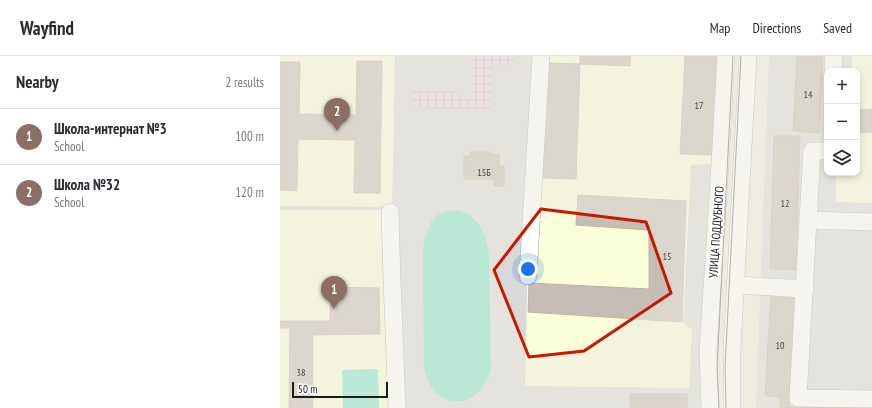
<!DOCTYPE html>
<meta charset="utf-8">
<style>
body{margin:0;font-family:"PT Sans Narrow",sans-serif;background:#f7f7f7;color:#2b2b33}
.controls{position:absolute;right:12px;top:12px;display:grid;overflow:hidden;border-radius:8px;box-shadow:0 2px 6px #0003}
.controls button{width:36px;height:36px;display:grid;place-items:center;padding:0;border:0;border-bottom:1px solid #e1e1e2;background:#fff;color:#2b2b33;font:20px sans-serif}
.scale{position:absolute;left:12px;bottom:10px;width:96px;box-sizing:border-box;padding-left:4px;border:2px solid #1c1c1c;border-top:0;font-size:11px;line-height:14px;white-space:nowrap;color:#1c1c1c;-webkit-text-stroke:3px #fff;paint-order:stroke}
.you{position:absolute;left:248px;top:213px;width:14px;height:14px;margin:-10px;border:3px solid #fff;border-radius:50%;background:#1a73e8;box-shadow:0 0 0 6px #1a73e833}
.badge{display:grid;place-items:center;width:26px;height:26px;border-radius:50%;background:#c81800;color:#fff;font-size:13px;font-weight:700}
.pin{position:absolute;translate:-50% -33px;filter:drop-shadow(0 1px 2px #0008)}
.pin::after{content:'';position:absolute;top:21px;width:14px;height:12px;background:inherit;clip-path:polygon(0 0,100% 0,50% 100%)}
.list{margin:0;padding:0;list-style:none}
h2{display:flex;justify-content:space-between;align-items:center;height:52px;margin:0;padding:0 16px;font-size:17px}
h2 small{font-size:13px;font-weight:400;color:#7c7c81}
.list li{display:grid;grid-template-columns:26px 1fr auto;gap:12px;align-items:center;box-sizing:border-box;height:56px;padding:0 16px;border-top:1px solid #e1e1e2}
.list b{display:block;font-size:15px;white-space:nowrap}
.list p{margin:0;font-size:13px;white-space:nowrap;color:#7c7c81}
.list em{font-size:13px;font-style:normal;color:#7c7c81}
.icon{flex:none;width:22px;height:22px;fill:none;stroke:currentColor;stroke-width:2;stroke-linecap:round;stroke-linejoin:round}
.map{position:relative;flex:none;width:592px;height:352px;overflow:hidden}
header{display:flex;align-items:center;gap:24px;box-sizing:border-box;height:56px;padding:0 20px;background:#fff;border-bottom:1px solid #e1e1e2}
header strong{font-size:19px}
nav{display:flex;gap:22px;margin-inline-start:auto;font-size:14px}
main{display:flex}
aside{flex:1;background:#fff}
.map>svg:first-child{display:block}
</style>
<header>
<strong>Wayfind</strong>
<nav><a>Map</a><a>Directions</a><a>Saved</a></nav>
</header>
<main>
<aside>
<h2>Nearby<small>2 results</small></h2>
<ul class="list">
<li><span class="badge" style="background:#8d6e63">1</span><div><b>Школа-интернат №3</b><p>School</p></div><em>100 m</em></li>
<li><span class="badge" style="background:#8d6e63">2</span><div><b>Школа №32</b><p>School</p></div><em>120 m</em></li>
</ul>
</aside>
<div class="map">
<svg width="592" height="352" viewBox="0 0 592 352">
<defs>
<pattern id="industrial-grid" width="8" height="8" patternUnits="userSpaceOnUse"><rect width="8" height="8" fill="#e8d2e1"/><path d="M0 4h8M4 0v8" fill="none" stroke="#c6b4c0"/></pattern>
</defs>
<rect width="100%" height="100%" fill="#eeebe1"/>
<g fill="#dad9d9" fill-rule="evenodd">
<path d="M0,0h439l-13,352h-426z"/>
<path d="M489,0h103v352h-116zM547,15h30v102h-30z"/>
</g>
<path fill="url(#industrial-grid)" d="M194,0h40v10l-22,-1 -2,46 -78,-4 1,-18 47,3v6l12,1z"/>
<g fill="#faffd9">
<path d="M0,0h115l-3,151 -112,-1z"/>
<path d="M252,0h190l-2,107 -29,2 -8,158 9,7 -3,58 -164,-2z"/>
<path d="M572,0h20v147l-36,-1v-29h21v-102h-5z"/>
<path d="M0,154h107l4,198h-111z"/>
</g>
<g fill="#78e4c7">
<path d="M173,154c25,2 34,25 36,46l2,113c-3,11 -10,23 -21,29 -4,3 -10,3 -15,3 -18,-1 -29,-18 -31,-34l-1,-108 1,-20 7,-17 7,-7 7,-4z"/>
<path d="M98,313l1,39h-36l-1,-38z"/>
</g>
<g fill="#c6beb4" stroke="#c1b3a2">
<path d="M300,0h51l-1,10 -50,-2z"/>
<path d="M405,0h33l-5,99 -33,-1z"/>
<path d="M517,0h26l-4,77 -26,-2z"/>
<path d="M77,5h25l-2,132h-26l1,-53 -57,-1 -1,52 -17,-1v-128h20l-1,52 57,1z"/>
<path d="M266,7l34,1 -4,115 -33,-1z"/>
<path d="M577,42h2l1,12 12,-1v23l-15,1z"/>
<path d="M494,80h26l-4,134 -26,-1z"/>
<path d="M190,96h21v2h8v12h5v20h-10v-7h-30v-23h6z"/>
<path d="M298,139l108,6 -4,121 -154,-10 1,-29 120,6v-59l-73,-5z"/>
<path d="M51,231l48,1 1,46 -67,1v73h-24l1,-80h-10v-7h50z"/>
<path d="M491,237l23,1 -5,103 -24,-1z"/>
<rect x="350" y="338" width="57" height="14"/>
<path d="M500,341h9v10l53,1h-62z"/>
</g>
<g fill="none" stroke-linecap="round" stroke-linejoin="round">
<g stroke="#a3a3a3" stroke-width="18">
<g id="minor">
<path d="M553,15l1,-15"/>
<path d="M547,95h-15l-14,247 74,1"/>
<path d="M110,156l2,69 5,127"/>
<path d="M529,164l63,2"/>
<path d="M248,220l13,-220"/>
<path d="M456,229l69,4"/>
<path d="M430,352l-2,-57 12,-187 6,-108"/>
<path d="M452,352v-61l16,-291"/>
</g>
</g>
<use href="#minor" stroke="#fff" stroke-width="17"/>
<g stroke="#6a6a6a" stroke-width="1">
<path d="M439,352l-2,-40 16,-312"/>
<path d="M446,352l-1,-41 16,-311"/>
</g>
</g>
<path d="M0 0H592V352H0ZM261,153l105,13 25,71 -87,58 -55,6 -35,-87z" fill="#eeebe1" fill-opacity=".55" fill-rule="evenodd"/>
<path fill="none" stroke="#c81800" stroke-width="3" stroke-linejoin="round" d="M261,153l105,13 25,71 -87,58 -55,6 -35,-87z"/>
<g text-anchor="middle" dominant-baseline="central" stroke-width="4" stroke-linejoin="round" paint-order="stroke">
<g font-size="10" fill="#464442">
<text x="528" y="38">14</text>
<text x="419" y="49">17</text>
<text x="204" y="116">15Б</text>
<text x="505" y="147">12</text>
<text x="387" y="200">15</text>
<text x="500" y="289">10</text>
<text x="21" y="316">38</text>
</g>
<g font-size="12" fill="#1c1c1c" stroke="#fff">
<text transform="translate(436 176) rotate(-86)">УЛИЦА ПОДДУБНОГО</text>
</g>
</g>
</svg>
<div class="controls">
<button>+</button>
<button>−</button>
<button><svg class="icon" aria-label="layers" viewBox="0 0 24 24"><path d="M12 4l9 5-9 5-9-5zM3 14l9 5 9-5"/></svg></button>
</div>
<div class="scale">50 m</div>
<div class="you"></div>
<div class="pin badge" style="left:54px;top:253px;background:#8d6e63">1</div>
<div class="pin badge" style="left:57px;top:75px;background:#8d6e63">2</div>
</div>
</main>
